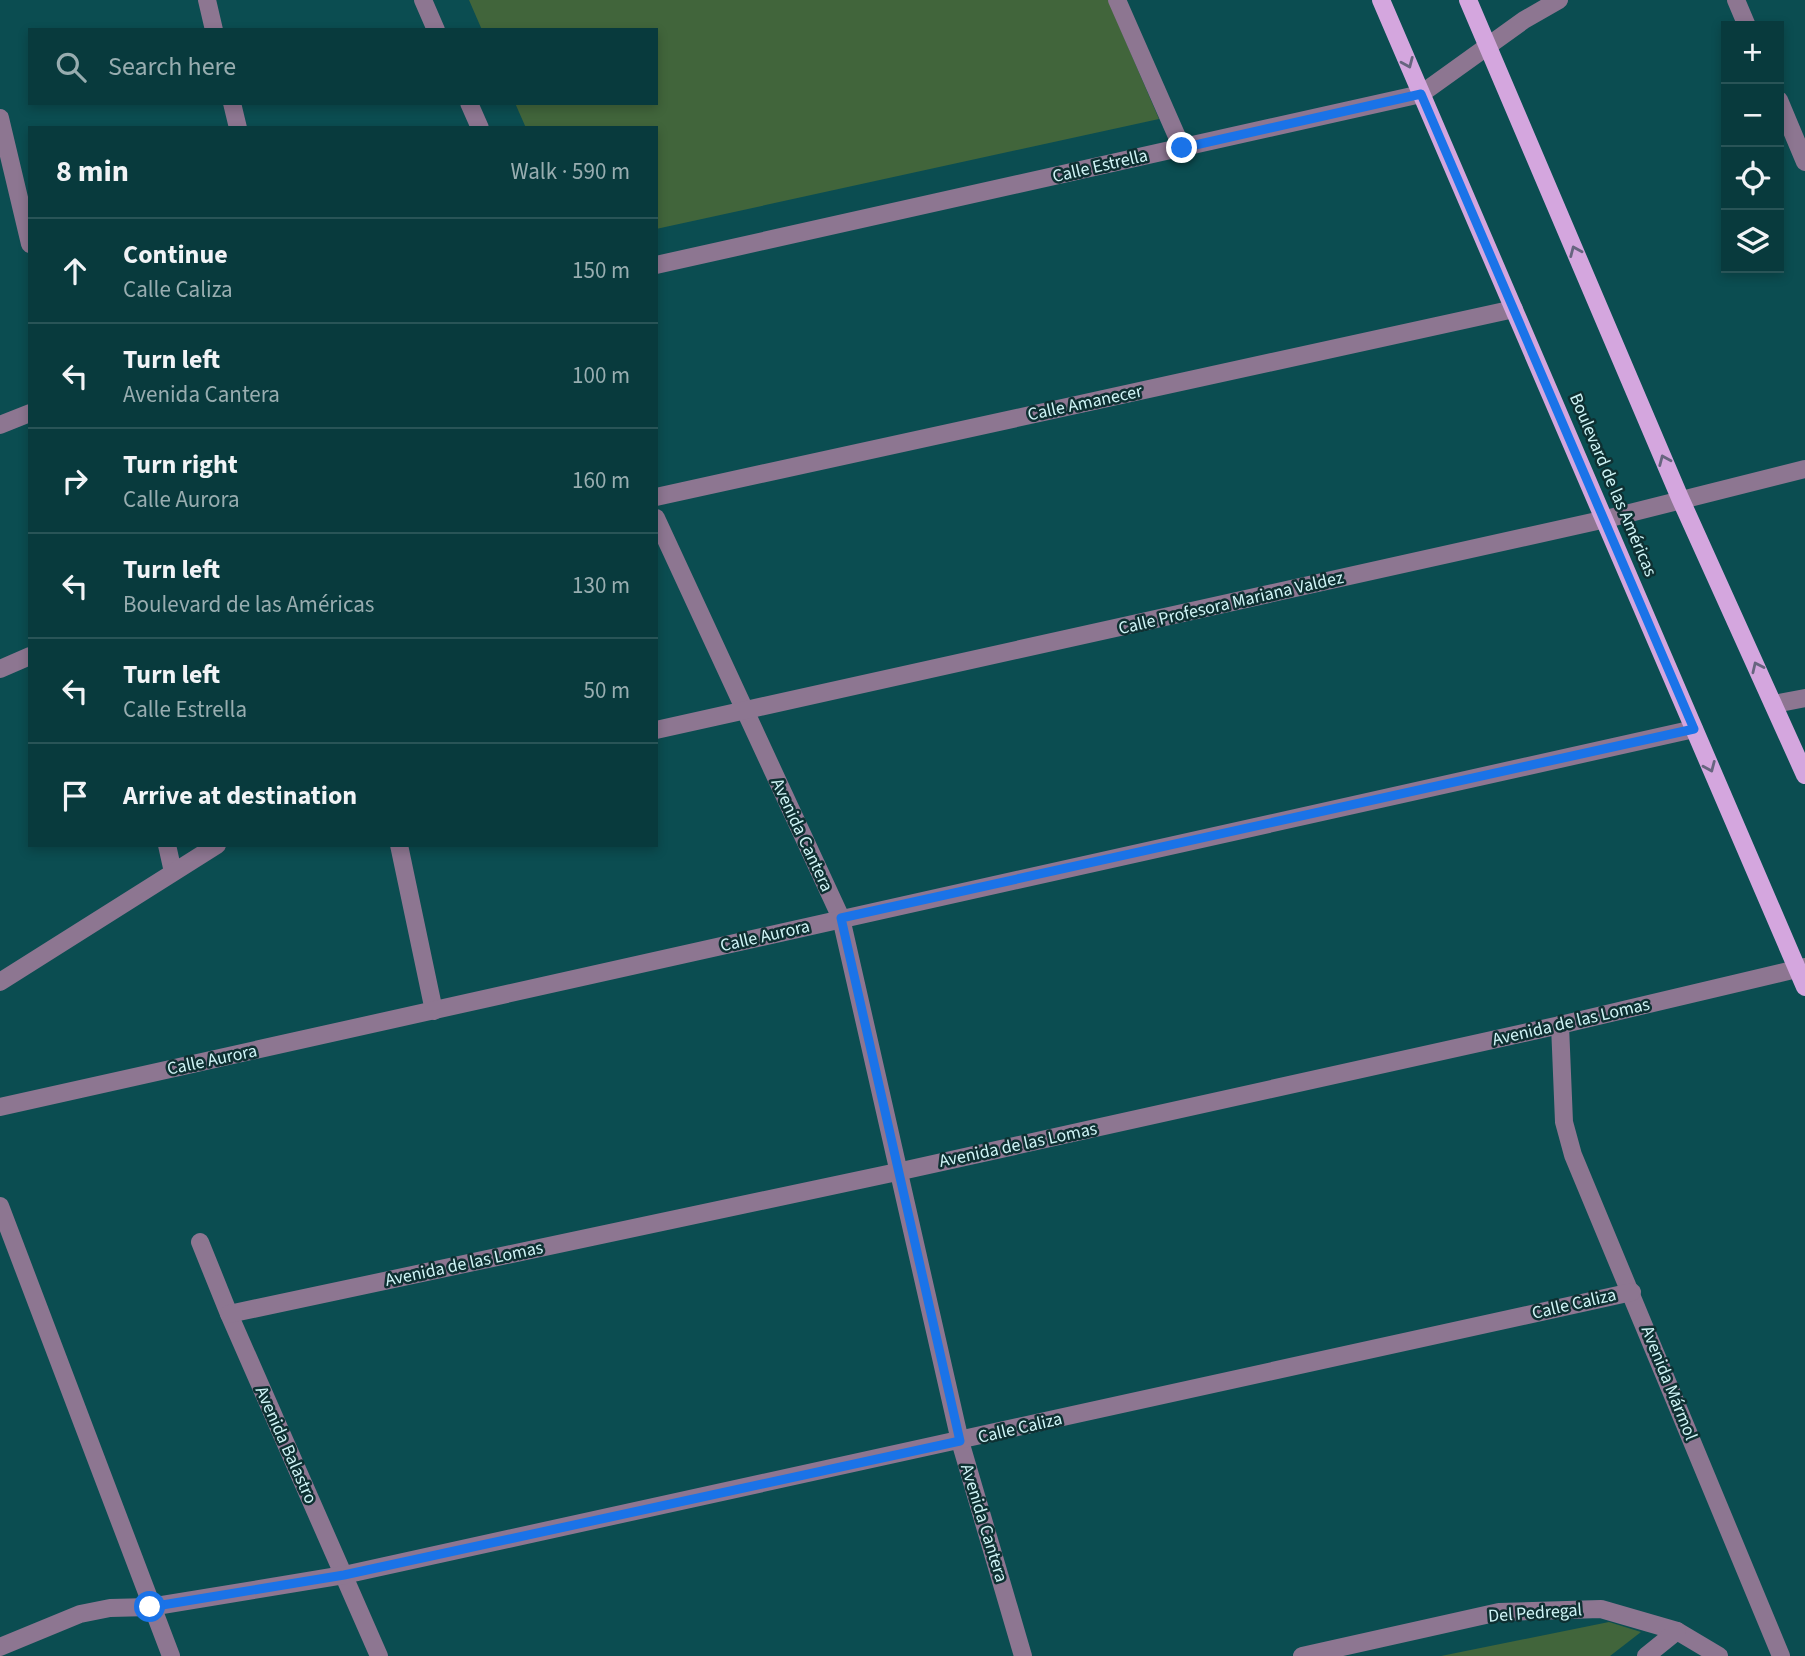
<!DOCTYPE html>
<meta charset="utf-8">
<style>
body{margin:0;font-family:"Source Sans 3",sans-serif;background:#164548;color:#f1f3f6}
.controls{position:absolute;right:21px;top:21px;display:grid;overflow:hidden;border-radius:0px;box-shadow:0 4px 10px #0003}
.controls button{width:63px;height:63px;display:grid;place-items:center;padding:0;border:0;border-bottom:2px solid #295457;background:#083a3d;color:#f1f3f6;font:35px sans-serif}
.stop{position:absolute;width:21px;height:21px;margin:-16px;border:5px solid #1a73e8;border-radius:50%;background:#fff}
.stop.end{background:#1a73e8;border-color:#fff;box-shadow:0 2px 7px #0008}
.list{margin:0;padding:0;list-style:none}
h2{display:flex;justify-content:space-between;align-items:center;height:91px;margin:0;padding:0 28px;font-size:30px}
h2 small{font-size:23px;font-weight:400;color:#98adb0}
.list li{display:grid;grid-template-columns:46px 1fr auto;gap:21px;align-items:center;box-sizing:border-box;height:105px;padding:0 28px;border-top:2px solid #295457}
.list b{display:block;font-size:26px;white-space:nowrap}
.list p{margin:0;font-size:23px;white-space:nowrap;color:#98adb0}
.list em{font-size:23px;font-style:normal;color:#98adb0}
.icon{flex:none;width:38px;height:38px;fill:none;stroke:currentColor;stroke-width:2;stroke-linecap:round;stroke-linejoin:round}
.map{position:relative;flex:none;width:1805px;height:1656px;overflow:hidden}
.search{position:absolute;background:#083a3d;box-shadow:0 4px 10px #0003;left:28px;top:28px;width:630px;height:77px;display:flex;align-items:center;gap:18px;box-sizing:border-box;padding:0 24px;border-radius:0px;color:#98adb0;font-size:26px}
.panel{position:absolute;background:#083a3d;box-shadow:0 4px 10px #0003;left:28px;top:126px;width:630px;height:721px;border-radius:0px}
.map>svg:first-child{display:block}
</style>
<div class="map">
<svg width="1805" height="1656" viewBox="0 0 1805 1656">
<rect width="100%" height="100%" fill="#0b4d51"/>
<g fill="#41653b">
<path d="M469,0h639l51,119 -503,110v-101h-130l-11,-25h141v-73h-174z"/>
<path d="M1609,1622l32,10 -31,24h-169z"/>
</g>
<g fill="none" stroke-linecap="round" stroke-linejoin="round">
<g stroke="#8d7691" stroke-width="18">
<path d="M207,0l7,30"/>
<path d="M423,0l13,30"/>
<path d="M1117,0l65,148"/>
<path d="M1736,0l11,26"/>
<path d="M1779,100l26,62"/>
<path d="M232,103l6,25"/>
<path d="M469,103l11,25"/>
<path d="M0,118l30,126"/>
<path d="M656,265l765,-171 103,-74 35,-20"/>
<path d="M0,425l30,-12"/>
<path d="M656,497l858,-188"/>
<path d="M656,518l185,400 119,523 63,215"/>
<path d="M0,669l30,-13"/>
<path d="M1774,704l31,-6"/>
<path d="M656,730l950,-211 199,-50"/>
<path d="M167,845l6,27"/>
<path d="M399,845l35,166"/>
<path d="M0,982l217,-137"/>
<path d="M1560,1025l4,97 9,33 208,501"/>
<path d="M0,1107l1694,-378"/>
<path d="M0,1206l171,450"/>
<path d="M200,1242l29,72 150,342"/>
<path d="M229,1314l668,-142 663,-147 245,-58"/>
<path d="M0,1647l80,-33 30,-6 40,-1 194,-32 1288,-283"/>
<path d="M1302,1656l197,-44 102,-3 76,22 42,25"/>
<path d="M1646,1656l31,-25"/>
</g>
<g stroke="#d4a6de" stroke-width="18">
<path d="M1381,0l424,987"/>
<path d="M1468,0l212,498 125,277"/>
</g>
</g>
<defs><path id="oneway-chevron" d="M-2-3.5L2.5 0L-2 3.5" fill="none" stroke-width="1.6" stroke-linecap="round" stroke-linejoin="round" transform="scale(1.75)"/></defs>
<g stroke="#67657f">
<use href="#oneway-chevron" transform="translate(1408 63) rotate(67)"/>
<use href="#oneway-chevron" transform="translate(1575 251) rotate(-113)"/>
<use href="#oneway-chevron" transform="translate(1664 460) rotate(-113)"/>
<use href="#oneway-chevron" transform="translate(1757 667) rotate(-115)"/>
<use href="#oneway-chevron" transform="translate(1710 767) rotate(67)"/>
</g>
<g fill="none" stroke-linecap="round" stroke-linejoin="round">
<path stroke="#1a73e8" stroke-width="9" d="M150,1607l194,-32 616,-134 -119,-523 853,-189 -273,-635 -239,54"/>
</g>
<g text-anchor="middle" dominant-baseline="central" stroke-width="5" stroke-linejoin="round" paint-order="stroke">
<g font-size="18" fill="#cff4f6" stroke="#0e3032">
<text transform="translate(1100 166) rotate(-13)">Calle Estrella</text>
<text transform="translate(1085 403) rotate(-12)">Calle Amanecer</text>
<text transform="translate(1613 485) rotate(67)">Boulevard de las Américas</text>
<text transform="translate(1231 603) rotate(-13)">Calle Profesora Mariana Valdez</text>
<text transform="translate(802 835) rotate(65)">Avenida Cantera</text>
<text transform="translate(765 936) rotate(-13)">Calle Aurora</text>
<text transform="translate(1571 1022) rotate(-13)">Avenida de las Lomas</text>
<text transform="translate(212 1060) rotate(-12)">Calle Aurora</text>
<text transform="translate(1018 1145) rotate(-12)">Avenida de las Lomas</text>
<text transform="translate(464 1264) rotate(-12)">Avenida de las Lomas</text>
<text transform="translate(1574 1304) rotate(-13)">Calle Caliza</text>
<text transform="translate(1669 1383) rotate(68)">Avenida Mármol</text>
<text transform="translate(1020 1428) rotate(-13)">Calle Caliza</text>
<text transform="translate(286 1445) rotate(66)">Avenida Balastro</text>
<text transform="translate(984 1523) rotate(73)">Avenida Cantera</text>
<text transform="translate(1535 1613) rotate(-4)">Del Pedregal</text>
</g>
</g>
</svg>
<div class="controls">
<button>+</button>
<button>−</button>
<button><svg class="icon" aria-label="locate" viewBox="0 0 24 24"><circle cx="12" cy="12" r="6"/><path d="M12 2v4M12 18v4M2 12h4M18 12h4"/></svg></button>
<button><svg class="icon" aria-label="layers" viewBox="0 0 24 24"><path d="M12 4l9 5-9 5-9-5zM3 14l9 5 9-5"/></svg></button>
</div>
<div class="stop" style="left:150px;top:1607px"></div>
<div class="stop end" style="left:1182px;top:148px"></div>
<div class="search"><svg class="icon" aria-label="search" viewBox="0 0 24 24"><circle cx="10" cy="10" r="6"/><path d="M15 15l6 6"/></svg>Search here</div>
<section class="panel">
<h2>8 min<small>Walk · 590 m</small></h2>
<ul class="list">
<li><svg class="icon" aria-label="ahead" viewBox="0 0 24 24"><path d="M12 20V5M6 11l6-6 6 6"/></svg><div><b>Continue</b><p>Calle Caliza</p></div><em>150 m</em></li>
<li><svg class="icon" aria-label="left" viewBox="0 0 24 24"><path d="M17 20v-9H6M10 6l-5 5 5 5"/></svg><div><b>Turn left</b><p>Avenida Cantera</p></div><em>100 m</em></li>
<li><svg class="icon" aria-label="right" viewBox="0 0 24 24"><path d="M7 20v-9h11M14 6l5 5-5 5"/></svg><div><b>Turn right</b><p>Calle Aurora</p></div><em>160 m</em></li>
<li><svg class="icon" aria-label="left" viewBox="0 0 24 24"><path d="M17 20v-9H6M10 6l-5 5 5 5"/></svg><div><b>Turn left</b><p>Boulevard de las Américas</p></div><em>130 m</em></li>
<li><svg class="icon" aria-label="left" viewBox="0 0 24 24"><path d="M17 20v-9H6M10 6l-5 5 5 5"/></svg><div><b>Turn left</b><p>Calle Estrella</p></div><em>50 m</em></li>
<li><svg class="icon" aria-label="arrive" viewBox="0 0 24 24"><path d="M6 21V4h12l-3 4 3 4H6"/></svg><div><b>Arrive at destination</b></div></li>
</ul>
</section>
</div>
